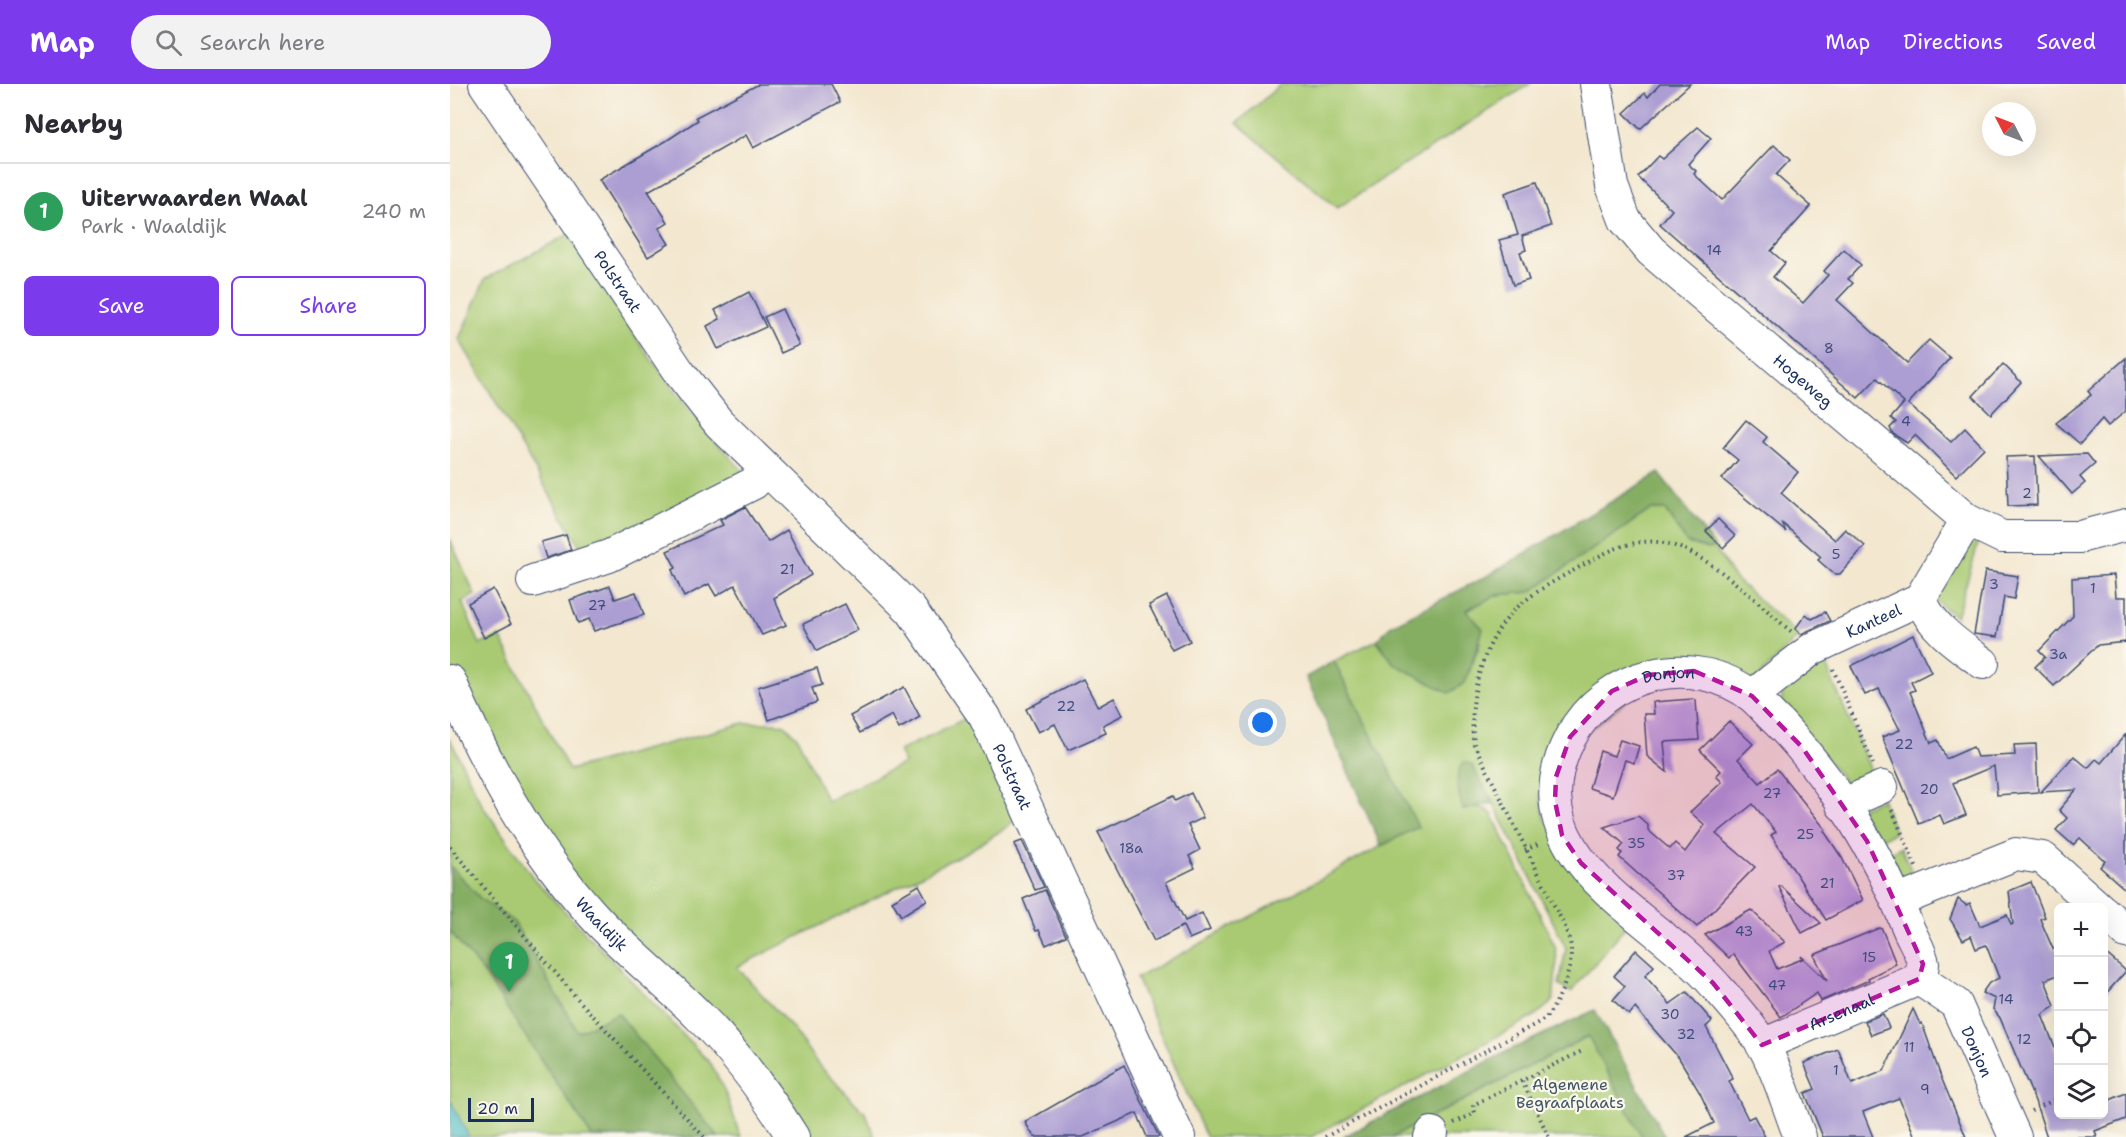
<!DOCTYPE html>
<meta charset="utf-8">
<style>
body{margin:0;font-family:"Shantell Sans",sans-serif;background:#f2f2f3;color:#2b2b33}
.controls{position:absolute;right:18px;bottom:18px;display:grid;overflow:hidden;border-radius:9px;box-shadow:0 6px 24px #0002}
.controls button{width:54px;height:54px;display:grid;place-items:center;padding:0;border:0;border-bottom:2px solid #e1e1e2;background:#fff;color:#2b2b33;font:30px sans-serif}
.compass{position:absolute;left:1532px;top:18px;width:54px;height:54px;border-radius:50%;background:#fff;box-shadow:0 6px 24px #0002;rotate:312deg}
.scale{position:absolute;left:18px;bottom:15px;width:66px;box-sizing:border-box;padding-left:6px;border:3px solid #1b2f5e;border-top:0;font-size:16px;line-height:21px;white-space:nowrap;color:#1b2f5e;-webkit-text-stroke:4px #fbf7ec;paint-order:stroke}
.you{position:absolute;left:813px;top:639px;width:21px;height:21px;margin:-15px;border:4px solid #fff;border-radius:50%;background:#1a73e8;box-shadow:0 0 0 9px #1a73e833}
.badge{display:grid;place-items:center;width:39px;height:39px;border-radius:50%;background:#7c3aed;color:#fff;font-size:20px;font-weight:700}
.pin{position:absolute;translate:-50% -50px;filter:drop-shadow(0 2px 3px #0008)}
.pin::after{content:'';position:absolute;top:32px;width:21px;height:18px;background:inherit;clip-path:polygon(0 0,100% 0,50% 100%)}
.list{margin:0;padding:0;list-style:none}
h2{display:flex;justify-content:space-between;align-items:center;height:78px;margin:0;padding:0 24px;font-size:26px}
h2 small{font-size:20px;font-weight:400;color:#7c7c81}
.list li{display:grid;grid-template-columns:39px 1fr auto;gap:18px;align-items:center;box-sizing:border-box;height:96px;padding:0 24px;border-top:2px solid #e1e1e2}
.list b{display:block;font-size:22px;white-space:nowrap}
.list p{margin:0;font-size:20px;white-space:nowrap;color:#7c7c81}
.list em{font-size:20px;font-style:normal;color:#7c7c81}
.actions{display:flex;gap:12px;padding:18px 24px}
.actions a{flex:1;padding:14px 0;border:2px solid #7c3aed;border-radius:9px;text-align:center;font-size:21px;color:#7c3aed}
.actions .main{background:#7c3aed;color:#fff}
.icon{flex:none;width:33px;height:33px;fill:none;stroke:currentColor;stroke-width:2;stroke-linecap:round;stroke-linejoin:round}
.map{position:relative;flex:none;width:1676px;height:1053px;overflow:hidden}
header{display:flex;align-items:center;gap:36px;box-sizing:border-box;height:84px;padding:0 30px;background:#7c3aed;color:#fff}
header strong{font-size:28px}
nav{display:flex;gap:33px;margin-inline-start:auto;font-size:21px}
.search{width:420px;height:54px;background:#f2f2f3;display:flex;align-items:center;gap:15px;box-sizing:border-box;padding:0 21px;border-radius:33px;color:#7c7c81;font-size:22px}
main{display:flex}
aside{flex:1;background:#fff}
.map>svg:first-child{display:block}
</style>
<header>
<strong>Map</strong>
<div class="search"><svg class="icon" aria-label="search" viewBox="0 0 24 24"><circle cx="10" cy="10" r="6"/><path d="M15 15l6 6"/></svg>Search here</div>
<nav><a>Map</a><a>Directions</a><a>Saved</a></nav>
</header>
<main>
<aside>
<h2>Nearby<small></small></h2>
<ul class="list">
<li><span class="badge" style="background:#2e9e5b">1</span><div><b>Uiterwaarden Waal</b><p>Park · Waaldijk</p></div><em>240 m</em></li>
</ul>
<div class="actions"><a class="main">Save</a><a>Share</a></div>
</aside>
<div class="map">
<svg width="1676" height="1053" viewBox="0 0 1676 1053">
<rect width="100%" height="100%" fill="#fbf7ec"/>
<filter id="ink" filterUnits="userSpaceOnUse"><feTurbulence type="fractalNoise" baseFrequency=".0167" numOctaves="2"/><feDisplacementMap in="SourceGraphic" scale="12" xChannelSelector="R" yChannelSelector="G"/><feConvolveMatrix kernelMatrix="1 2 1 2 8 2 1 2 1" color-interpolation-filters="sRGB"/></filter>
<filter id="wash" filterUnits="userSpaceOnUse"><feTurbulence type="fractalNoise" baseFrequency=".008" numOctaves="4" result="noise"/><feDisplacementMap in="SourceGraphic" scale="24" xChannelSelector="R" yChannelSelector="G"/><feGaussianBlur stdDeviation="1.35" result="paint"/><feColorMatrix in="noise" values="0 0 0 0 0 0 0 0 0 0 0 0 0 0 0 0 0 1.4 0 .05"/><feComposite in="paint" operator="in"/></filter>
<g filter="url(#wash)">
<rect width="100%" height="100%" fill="#f3e7cf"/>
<g fill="#a9ca72" stroke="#627c68" stroke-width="1.5">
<path d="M831,0h249l-193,124 -100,-85z"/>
<path d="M119,150c53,85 106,167 176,239l-160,82 -126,-216 26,-60z"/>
<path d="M1200,426h15l22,33 21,6 7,-2 18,30 66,59 -45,46 -28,-13 -5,-7 -38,-6 -137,109 -6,30 5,24 82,106 -56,67 -12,-7 7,-37 -76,-152 -27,14c12,-2 19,-6 29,4l63,132 2,14 -4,41 -18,15 -224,121h-105l-70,-159 281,-151 -83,-166 43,-21 16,22 72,21 14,-37 3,-17 -16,-19 31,-15 33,-3z"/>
<path d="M0,455l25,56 -13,7 18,42 20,-7 69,133 175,-47h31l10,2 12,12 30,64 77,-38 -5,-12 69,-34 50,100 -11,10 -40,25 -230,115 56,62 24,34 49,51 9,23h-75l-207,-230 -112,-172 -31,-70z"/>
<path d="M1519,455l9,6 -22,72 -21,-17z"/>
<path d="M1373,574l51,120 -23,12 -69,-88v-10z"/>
<path d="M0,654l32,67 52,74 177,185 15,30 15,43h-291z"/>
<path d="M1432,714l13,35 -16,6 -20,-29z"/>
<path d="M1451,763l17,39 -15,3 -18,-35z"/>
<path d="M1139,952l53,101h-250z"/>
</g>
<g fill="#86ae64" stroke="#506e61" stroke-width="1.5">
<path d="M1209,389l56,74 -7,2 -21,-6 -22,-33h-15l-120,82 -33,3 -31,15 17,19 -18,54 -16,10 -55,-29 -17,-24 13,-14 99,-51z"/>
<path d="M884,577l84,166 -37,19 -75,-169z"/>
<path d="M1014,678l8,3 21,38 -30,7c-4,-16 -11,-34 1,-48z"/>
<path d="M0,782l31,33 33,23 64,110 40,-19 100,124h-126l-107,-162 -35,-44z"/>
<path d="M1145,926l70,127h-23l-54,-101 -196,101h-49l167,-87z"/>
</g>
<path fill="#50bec6" stroke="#367692" stroke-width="1.5" d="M0,1015l19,38h-19z"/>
<g id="blocks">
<g fill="#ac9ed3">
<path d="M309,0h72l9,18 -87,46 -7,-13 -98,56 20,31 -9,6 10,16 -21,13 -49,-77 67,-39 32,-21 -2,-3z"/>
<path d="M1210,0h30l-50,45 -16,-16 21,-20 3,4z"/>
<path d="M1248,43l13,11 -23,26 8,7 -2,3 28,26 52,-55 16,15 -14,15 35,31 -40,45 14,12 -12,14 30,26 25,-28 -4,-4 20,-22 17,16 -13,14 5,4 -16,17 70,63 22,-23 21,18 -42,46 43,38 14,-14 19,20 -28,28 -41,-41 -8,8 -14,-9 -3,-6 6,-6 -5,-4 13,-15 -27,-25 -19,20 -198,-174 12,-14 -34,-33 20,-21 4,3z"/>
<path d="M1087,98l14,44 -29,10 4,14 -6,2 9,28 -16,5 -14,-45 19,-5 -13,-42z"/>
<path d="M299,208l17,35 -48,22 -11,-23 13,-7 -5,-9z"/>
<path d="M332,225l17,36 -18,8 -17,-36z"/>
<path d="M1676,274v53l-18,15 -6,-7 -22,25 -24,-21 35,-28 -3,-4z"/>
<path d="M1553,280l18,18 -30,32 -18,-18z"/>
<path d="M1296,336l21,17 -4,5 35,30 -17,21 54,47 10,-11 20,17 -25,28h-6l-16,-14 3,-3 -39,-34 4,9 -64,-53 16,-19 -15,-12z"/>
<path d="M1637,370l8,10 -15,13 5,6 -13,11 -33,-38z"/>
<path d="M1585,372l2,49 -29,1 -2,-49z"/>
<path d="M295,423l23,35 19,-12 24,45 -37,23 12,27 -24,10 -27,-50 -19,11 -7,-12 -25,13 -12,-27 4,-2 -9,-17 56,-26 -3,-5z"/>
<path d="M1268,435l17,17 -12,12 -17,-17z"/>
<path d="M116,451l5,15 -25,8 -5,-16z"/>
<path d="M1535,487l33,5 -4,23 -10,-2 -7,40 -23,-3z"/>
<path d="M1664,491l2,22h10v45l-28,3 -44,41 -19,-19 10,-10 -6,-6 34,-35 -1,-38z"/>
<path d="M160,502l5,13 21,-7 8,23 -50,16 -5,-12 -11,4 -8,-23z"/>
<path d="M43,505l18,35 -27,14 -16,-35z"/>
<path d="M717,512l23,45 -18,9 -23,-45z"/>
<path d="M395,520l13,26 -41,21 -14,-27z"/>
<path d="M1375,528l5,9 -29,13 -6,-5 11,-15 6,5z"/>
<path d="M1463,551l18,37 -20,10 4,8 -5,2 21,51 7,-3 8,19 27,-12 4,10 38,-2 -1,-10 22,-1 2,48 -41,3 -3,-29 -41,17 13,32 -22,9 -4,-9 -21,9 -37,-87 18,-7 -21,-41 -14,6 -14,-29z"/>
<path d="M367,584l5,17 -10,3 5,14 -48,18 -11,-33z"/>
<path d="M633,595l15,28 16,-9 9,17 -20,10 3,8 -38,17 -13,-26 -17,8 -12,-23z"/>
<path d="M454,603l16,30 -21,12 -7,-14 -32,18 -10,-17z"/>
<path d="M1243,615l3,2 3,39 -35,2 3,30 -20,-16 -3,-42h10l-1,-12z"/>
<path d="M1279,637l24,23 -15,15 22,24 17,-14 49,61 -2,1 18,27 21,42 -37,20 -55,-85 5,-3 -23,-28 -37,30 39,33 -58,60 -78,-70 3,-4 -3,-3 5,-6 -20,-17 34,-11 10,9v5l22,19 5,-6 10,9 20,-27 -15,-13 32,-30 -6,-6 5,-5 -21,-21z"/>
<path d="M1676,650v156l-26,-23 5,-6 -25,-23 -7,7 -17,-15 11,-12 -8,-8 17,-20 -35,2 33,-36 14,12 8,-9 5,4z"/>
<path d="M1170,656l19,6 -5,17 -9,-3 -12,36 -24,-8 11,-37 14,5z"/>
<path d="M741,709l12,25 -15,7 12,25 -11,6 6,12 -29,14 19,39 17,-8 8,17 -21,9 -6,-13 -29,15 -56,-109 75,-36 2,5z"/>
<path d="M572,757l22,46 -9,3 -21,-46z"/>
<path d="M1581,798l14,35 -5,2 13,30 5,-2v28l-13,5 10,26 -13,9 16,40v59h45v-11l23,-10v26l-31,12 2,6h-50l-12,-36 -35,-83 -7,-9 2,-10 -13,-6 7,-10 10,-5 -13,-33 -10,4 -5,-13 -8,4 -13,-21 8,-20 8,6 4,-2 10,23 27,-11 4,10 2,-1 -4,-33z"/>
<path d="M469,801l8,15 -26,16 -9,-15z"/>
<path d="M1331,802l40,37 -19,10 -23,-46z"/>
<path d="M595,806l21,46 -20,9 -7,-15 -3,1 -13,-32z"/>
<path d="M1301,826l34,32 -16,9 8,18 25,-10 -1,-3 26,25 -13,-26 65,-27 3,1 14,35 -28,14 1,2 -48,21 -4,-8 -36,24 -48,-63 -4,4 -24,-23z"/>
<path d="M1186,866l18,16 -9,10 25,28 17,-12 25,29 -6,6 27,52 -4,2 19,38 6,-3 11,21h-79l28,-14 -14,-30 -21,-35 -44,-50 -6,7 -16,-15 12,-14 -11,-10z"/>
<path d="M1653,867l23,20 -23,26z"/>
<path d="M1463,925l7,15 2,-1 19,54 25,60h-51l-16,-39 -36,14 10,25h-50l-18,-44 10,-4 -11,-26 34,-14 14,35 32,-13z"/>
<path d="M1433,930l6,14 -18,7 -6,-14z"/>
<path d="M674,981l35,72h-12l-10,-24 -54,24h-49l-9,-15z"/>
</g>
</g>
</g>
<g filter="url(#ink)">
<use href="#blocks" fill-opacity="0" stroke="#3b4b6f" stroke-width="1.5"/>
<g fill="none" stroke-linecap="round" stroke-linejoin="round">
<g stroke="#3b4b6f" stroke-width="34">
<g id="minor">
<path id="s1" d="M35,0l194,288 40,51 192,187 74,107 194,420"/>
<path id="s2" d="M1146,0l16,102 13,34 26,31 316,269 35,17h77l47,-12"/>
<path d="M83,497l76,-25 145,-73 12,-13"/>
<path d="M1470,515c13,30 37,45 63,64"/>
<path id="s3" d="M0,597c36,84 80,165 142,233 33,37 74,68 109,104 36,36 65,76 92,119"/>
<path id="s4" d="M1302,612l60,-47 108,-50 47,-79"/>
<path d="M1392,721l40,-18"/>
<path d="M1448,817l118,-47 27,4 56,50"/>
<path d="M1654,828l22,20"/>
<path id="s5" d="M1312,961l157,-66"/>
<path d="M980,1053l2,-4"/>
<path id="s6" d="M1350,1053c-12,-30 -21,-64 -37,-92 -13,-21 -33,-43 -49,-61 -63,-72 -205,-128 -144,-246 34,-66 124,-88 183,-41 9,8 17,18 26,26 55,58 101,132 130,207 4,9 13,23 14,34 0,4 -3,11 -4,15l37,25 59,133"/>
</g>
</g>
<g stroke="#3b4b6f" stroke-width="4" stroke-dasharray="1.5 4.5" stroke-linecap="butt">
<path d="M1383,585l40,95"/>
<path d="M1442,726l24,57"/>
<path d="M0,763l125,149 129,141"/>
<path d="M1075,766l16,-7"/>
<path d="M1072,997l27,56"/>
<path d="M1581,1027l27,-13"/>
<path d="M1004,1039l21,-10 -2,-8 109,-54"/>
<path d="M875,1053l220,-118c14,-17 27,-47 26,-70 0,-7 -4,-15 -6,-22l-91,-183c-7,-48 9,-107 47,-140 19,-16 41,-27 62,-39 24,-14 52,-28 81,-22 45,9 94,61 129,90"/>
</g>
<use href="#minor" stroke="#fff" stroke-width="32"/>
</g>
</g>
<path fill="#b5179e" fill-opacity="0.2" stroke="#b5179e" stroke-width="4.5" stroke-dasharray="12 8" stroke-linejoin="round" d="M1244,587l58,25 50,51 65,94 56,123 -4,15 -157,66 -49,-62 -132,-120 -19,-28 -7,-34 1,-24 14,-40 42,-46 36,-16z"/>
<g text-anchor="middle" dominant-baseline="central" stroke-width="4.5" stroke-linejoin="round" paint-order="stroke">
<g font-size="14" fill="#3f4b7b">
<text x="1264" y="166">14</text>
<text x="1379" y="264">8</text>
<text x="1456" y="337">4</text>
<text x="1577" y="409">2</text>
<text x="1386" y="470">5</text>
<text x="337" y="485">21</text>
<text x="1544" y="500">3</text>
<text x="1643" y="504">1</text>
<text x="147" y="521">27</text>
<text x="1608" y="570">3a</text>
<text x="616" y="622">22</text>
<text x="1454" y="660">22</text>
<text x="1479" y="705">20</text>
<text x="1322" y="709">27</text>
<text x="1355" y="750">25</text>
<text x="1186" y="759">35</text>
<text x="681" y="764">18a</text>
<text x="1226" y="791">37</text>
<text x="1377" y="799">21</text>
<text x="1294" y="847">43</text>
<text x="1419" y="873">15</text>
<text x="1327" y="901">47</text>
<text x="1556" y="915">14</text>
<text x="1220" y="930">30</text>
<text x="1236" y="950">32</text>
<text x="1574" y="955">12</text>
<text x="1459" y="963">11</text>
<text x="1386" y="986">1</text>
<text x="1475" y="1005">9</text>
</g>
<g font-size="16" fill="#1b2f5e" stroke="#fbf7ec">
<text stroke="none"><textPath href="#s1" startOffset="238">Polstraat</textPath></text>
<text stroke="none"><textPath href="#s2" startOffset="380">Hogeweg</textPath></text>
<text stroke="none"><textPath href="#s4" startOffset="144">Kanteel</textPath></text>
<text stroke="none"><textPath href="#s6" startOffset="614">Donjon</textPath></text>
<text stroke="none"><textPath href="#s1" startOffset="876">Polstraat</textPath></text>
<text stroke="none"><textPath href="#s3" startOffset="288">Waaldijk</textPath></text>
<text stroke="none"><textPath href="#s5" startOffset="86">Arsenaal</textPath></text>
<text stroke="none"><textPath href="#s6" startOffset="1136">Donjon</textPath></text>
</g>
<g font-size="16" fill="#3e5663" stroke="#fbf7ec">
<text x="1120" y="1000">Algemene<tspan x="1120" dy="18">Begraafplaats</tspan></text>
</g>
</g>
</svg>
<div class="controls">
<button>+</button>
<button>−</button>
<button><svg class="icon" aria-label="locate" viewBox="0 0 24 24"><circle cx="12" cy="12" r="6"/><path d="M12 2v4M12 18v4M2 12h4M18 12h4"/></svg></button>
<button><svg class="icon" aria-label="layers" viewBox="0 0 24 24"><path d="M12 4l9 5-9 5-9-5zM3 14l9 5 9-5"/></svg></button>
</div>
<svg class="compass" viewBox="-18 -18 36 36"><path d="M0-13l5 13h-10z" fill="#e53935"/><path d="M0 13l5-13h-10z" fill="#7c7c81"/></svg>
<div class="scale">20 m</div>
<div class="you"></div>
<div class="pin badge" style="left:59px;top:908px;background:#2e9e5b">1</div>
</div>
</main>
